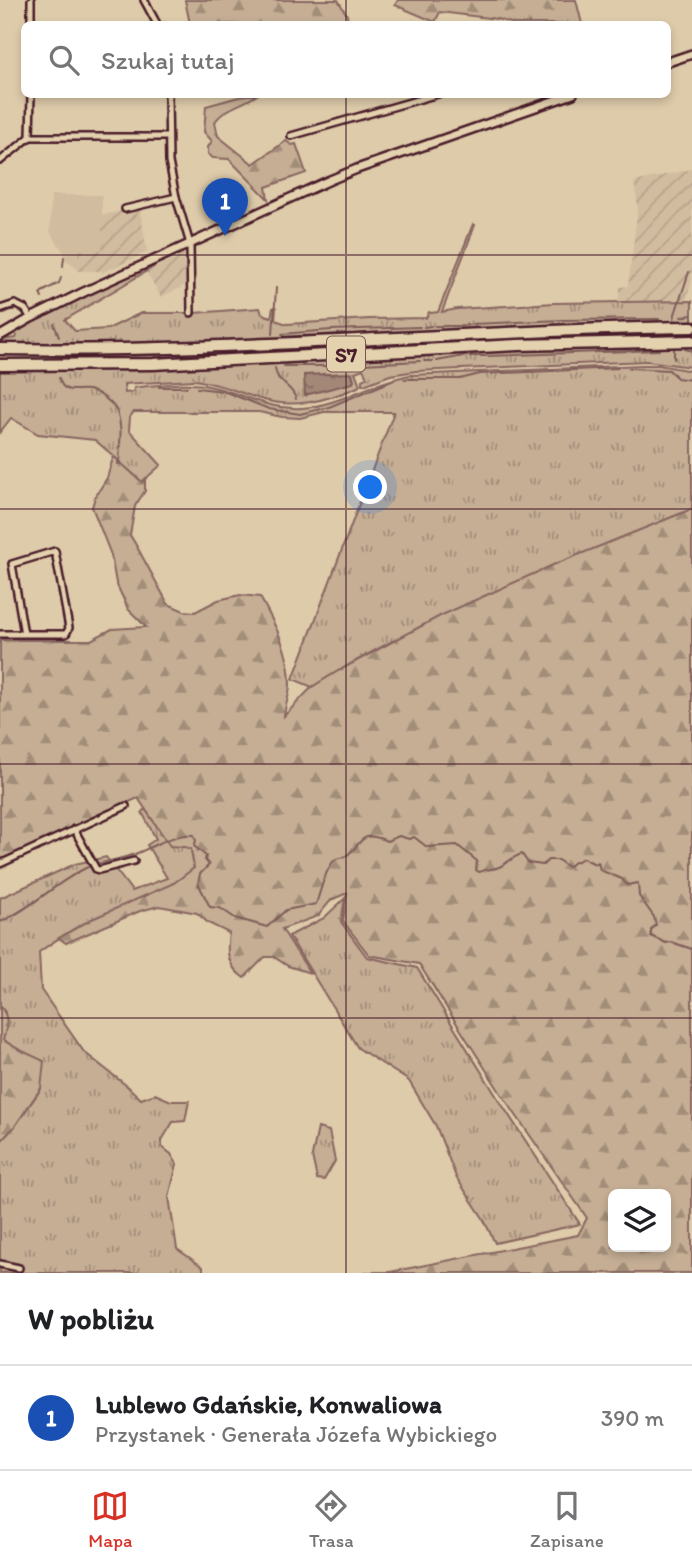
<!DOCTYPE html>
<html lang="pl">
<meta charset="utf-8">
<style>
body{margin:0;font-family:Itim,sans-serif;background:#f6f6f6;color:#202124}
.controls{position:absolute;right:21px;bottom:21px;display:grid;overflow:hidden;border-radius:10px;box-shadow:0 4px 10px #0003}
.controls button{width:63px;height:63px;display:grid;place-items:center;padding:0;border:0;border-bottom:2px solid #e0e0e0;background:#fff;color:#202124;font:35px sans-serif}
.you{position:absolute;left:371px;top:488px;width:24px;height:24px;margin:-18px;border:5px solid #fff;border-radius:50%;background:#1a73e8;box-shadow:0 0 0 10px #1a73e833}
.badge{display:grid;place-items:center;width:46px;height:46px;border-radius:50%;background:#d93025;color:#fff;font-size:23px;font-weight:700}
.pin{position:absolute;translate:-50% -58px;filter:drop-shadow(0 2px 4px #0008)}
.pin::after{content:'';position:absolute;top:37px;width:24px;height:21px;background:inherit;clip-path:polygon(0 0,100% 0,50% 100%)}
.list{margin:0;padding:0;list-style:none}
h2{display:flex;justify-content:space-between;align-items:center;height:91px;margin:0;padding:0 28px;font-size:30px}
h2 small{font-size:23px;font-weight:400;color:#757577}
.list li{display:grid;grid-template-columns:46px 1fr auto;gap:21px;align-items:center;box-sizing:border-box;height:105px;padding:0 28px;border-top:2px solid #e0e0e0}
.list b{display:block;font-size:26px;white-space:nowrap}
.list p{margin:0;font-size:23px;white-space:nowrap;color:#757577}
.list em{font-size:23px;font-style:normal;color:#757577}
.icon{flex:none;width:38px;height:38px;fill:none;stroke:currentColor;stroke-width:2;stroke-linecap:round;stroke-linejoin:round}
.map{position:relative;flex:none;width:692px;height:1273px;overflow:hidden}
.search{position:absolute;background:#fff;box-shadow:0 4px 10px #0003;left:21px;right:21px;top:21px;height:77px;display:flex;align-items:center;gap:18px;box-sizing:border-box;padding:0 24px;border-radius:10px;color:#757577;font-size:26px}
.sheet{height:196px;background:#fff}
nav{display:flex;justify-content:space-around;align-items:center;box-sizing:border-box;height:98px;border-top:2px solid #e0e0e0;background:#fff;font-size:19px;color:#757577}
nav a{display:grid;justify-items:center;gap:4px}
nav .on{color:#d93025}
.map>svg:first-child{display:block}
</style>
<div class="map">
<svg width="692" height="1273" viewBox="0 0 692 1273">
<defs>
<pattern id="industrial-furrows" width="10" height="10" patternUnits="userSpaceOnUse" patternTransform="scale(1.75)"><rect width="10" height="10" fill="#d2bca0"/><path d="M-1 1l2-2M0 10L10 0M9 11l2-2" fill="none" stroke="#b6a18a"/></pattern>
<pattern id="grass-tufts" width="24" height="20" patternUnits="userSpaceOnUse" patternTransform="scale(1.75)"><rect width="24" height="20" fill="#c5ae94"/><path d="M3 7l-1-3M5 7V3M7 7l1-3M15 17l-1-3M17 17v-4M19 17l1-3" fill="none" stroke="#a28d79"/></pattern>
<pattern id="forest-firs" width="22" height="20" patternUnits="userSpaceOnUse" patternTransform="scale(1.75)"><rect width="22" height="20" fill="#c5ae94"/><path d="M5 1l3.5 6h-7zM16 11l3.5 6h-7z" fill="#a28d79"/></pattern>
<pattern id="water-ripples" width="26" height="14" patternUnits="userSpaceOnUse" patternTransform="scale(1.75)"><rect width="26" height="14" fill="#a38777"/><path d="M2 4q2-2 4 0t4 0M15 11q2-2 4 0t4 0" fill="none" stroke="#876e62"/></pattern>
</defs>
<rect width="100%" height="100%" fill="#decbaa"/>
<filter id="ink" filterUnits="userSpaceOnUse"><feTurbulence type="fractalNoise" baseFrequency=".0143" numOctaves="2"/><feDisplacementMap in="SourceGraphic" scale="14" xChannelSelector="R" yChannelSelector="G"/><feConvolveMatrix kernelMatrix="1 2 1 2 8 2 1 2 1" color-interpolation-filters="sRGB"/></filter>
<g filter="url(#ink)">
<path fill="#d2bca0" d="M51,195h51v55l-24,1v20l-3,-5 -9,-6 -3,-9 -13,-19z"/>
<g fill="url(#industrial-furrows)">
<path d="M692,169v111l-6,21h-38l-30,2 2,-16 8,-1 10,-79 -4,-25z"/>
<path d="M140,210l7,42 -45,21v-2h-24v-21h24v-35l20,-4 1,4z"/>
<path d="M183,254l4,3v25l-3,4 -23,11 -15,-26z"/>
</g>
<g fill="url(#grass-tufts)" stroke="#886660" stroke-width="2">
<path d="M473,224l2,1 -33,87 15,-3 98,-6 137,-2v22l-169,3 -214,12 -201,7h-108v-5l16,-2 1,-2 -4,-5 18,-11 123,-57 1,3 -90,54 10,11 33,-2 33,-16h53l66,-5 2,6 9,3 2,-9h3l-1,12 12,4 82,-5 57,-1 3,-6 2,1 7,-1z"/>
<path d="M692,330v8l-602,25v-10l436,-19z"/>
<path d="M622,346h70v21l-45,-6 -231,10 -26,4 -26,10 -2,-1v-4l5,-3 -4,-8 -8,3 5,13 -2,2c-33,14 -65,23 -101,11 -21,-7 -40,-15 -63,-18l-70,4 1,9 8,-1 1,-4 3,-1c25,-2 51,-6 76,0 32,7 53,23 89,21 39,-3 71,-27 109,-33l231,-10h17l33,6v138c-130,53 -261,104 -380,178l-19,-8 101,-267h-70l-24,6 -18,-1 -23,-5h-125l-4,5 -1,13 32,35 -19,17 -20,-18h-4v-4l-23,-20 -57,-6 -27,-16 -11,14v-61l195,-4 279,-15z"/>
<path d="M145,809l25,36 16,2 5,2 3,19c-21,22 -70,37 -99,50 -20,9 -38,21 -56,34l2,38 43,62 43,34 14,13 14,-5 16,7h18l-4,20 -12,1 -11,18v7l9,7 6,10 -8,33 8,52 26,18v6h-203v-131l15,-16 26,-37 -23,-40 -15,-9 2,-28 -5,-6v-108l75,-34 31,-7 26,34 35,-13 -20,-33 9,-6 -14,-27z"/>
<path d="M345,898l-4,24 26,35 50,11 80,129 83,127 -85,19 -12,-25 -27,-41 -20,-51 -27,-45 -51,-33 -69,-112 35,-18z"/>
<path d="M318,1128l11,3 6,30 -11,19 -7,-1 -5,-23z"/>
</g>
<g fill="url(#forest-firs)" stroke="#886660" stroke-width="2" fill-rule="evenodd">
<path d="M185,0h153l9,15 1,9h-158z"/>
<path d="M398,0h178l6,24h-68l-17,-5 -57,-7 -5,10 -40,-17z"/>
<path d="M246,95h11c-14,10 -33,13 -42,27l3,14 35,28 33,-23 6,4 4,-1 10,29 -40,14 2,12 -39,-40 -16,-1 -5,-4v-7l4,-6 -8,-9 2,-26z"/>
<path d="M113,458h2l3,2v4h4l20,18 3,-3v12l-10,15 -5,29 6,10 32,59 16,7 11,1 23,-12 22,-5 20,2c15,27 30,55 30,87 0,11 -5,21 -6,32l28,-29 26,-16 102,-55 113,-51 139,-56v764h-328l1,-1h25l188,-37 9,-17 -87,-126 -81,-128 -50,-9 -26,-34 4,-28 -16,7 -13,16 -36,13 28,44 -22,-7 -14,-9h-9l-21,21c-17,-12 -18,-26 -15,-45l-21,-10 -11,-10 -5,-1 -33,-6 -19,5 -74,32 -7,-5 33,-19 82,-36 20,-15 -3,-19 -6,-2 -15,-1 -32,-48 -138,62v-220h91l21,-11 34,-2 -18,-18 -12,-26 -5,-28 -19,-48 3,-10 12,-19zM613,1194h53v53h-53z"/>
<path d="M0,1006c10,11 7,21 3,34l15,9 26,12 -3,27 -26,38 -15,16z"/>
</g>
<path fill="url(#water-ripples)" stroke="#7f5d59" stroke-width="2" d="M352,373l2,7 -1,3 -48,12 -1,-20z"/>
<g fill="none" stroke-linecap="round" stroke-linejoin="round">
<g stroke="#7f5d59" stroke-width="2">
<path d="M63,266l1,-9"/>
<path d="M42,298l-2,-4 2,-2 17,-9 2,-5"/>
<path d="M0,315l11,-5h4"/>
<path d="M681,317l11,-2"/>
<path d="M674,320l1,-6 14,-42"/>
<path d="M54,324l5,13"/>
<path d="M435,326h27l11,-2 89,-4 97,-1"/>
<path d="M424,327l7,-1"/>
<path d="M273,334l3,-46"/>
<path d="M282,334l49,-4 89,-3"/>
<path d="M0,343h49"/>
<path d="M153,343l91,-4"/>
<path d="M674,349v10"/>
<path d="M685,349l7,2"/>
<path d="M424,361h9"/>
<path d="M437,361l27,-5h23l172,-6"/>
<path d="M284,366h40l96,-5"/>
<path d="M275,368c1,15 18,18 21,31"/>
<path d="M629,368l40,2 6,6"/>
<path d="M674,374l3,4 15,2"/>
<path d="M59,378c5,20 20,8 33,13 8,2 22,13 25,21 7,20 1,32 3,51"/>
<path d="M405,379h55l20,-5 138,-6"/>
<path d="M159,387h28"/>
<path d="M197,388l26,3 46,18 31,5 29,-7 65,-27"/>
<path d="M96,864c13,-3 26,-5 39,-10 19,-7 38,-21 59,-19l2,6 -2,5 12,10 -1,4 4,5 -9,9 -2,9 12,24 10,1 15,10 32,9 19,-17 30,-6c4,-11 10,-38 20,-45 5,-2 5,0 10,-3 18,-13 13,-27 41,-15l12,-5 10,3 5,-2 13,10 30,-2 20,16 -1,9 3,2c7,-3 10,-2 17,-4 9,-2 15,-11 26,-14l6,9 15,2 5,-5h10l10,7 6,-5 4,-1 5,-3 12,6 3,-2 2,8 22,9 5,6 11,-2 1,13 15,21 2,8 -5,5v6l15,7 5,-1 21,7"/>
<path d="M0,922c33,-14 58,-42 90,-56"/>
</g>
<g stroke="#4a1f2b" stroke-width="10">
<g id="street">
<path d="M31,0v24"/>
<path d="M144,0l13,24"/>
<path d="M168,94l1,68 7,35 14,47 1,69"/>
<path d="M291,136l147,-42"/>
<path d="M30,137h138"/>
<path d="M0,161l30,-24 1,-43"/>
<path d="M125,209l51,-12"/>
<path d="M0,309l15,-5 10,5 6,9"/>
<path d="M0,634h66l3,-6 -14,-77 -43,13 12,70"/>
<path d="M74,829l22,40 3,1 35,-9"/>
<path d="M0,864l126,-58"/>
<path d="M0,1264l19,4"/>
</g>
</g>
<g stroke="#4a1f2b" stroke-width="12">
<g id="secondary">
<path d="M668,62l24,-8"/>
<path d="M0,336l31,-18 53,-26 246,-112 27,-11 216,-75"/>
</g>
</g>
<g stroke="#4a1f2b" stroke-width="15">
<g id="highway">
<path d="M0,349c231,4 461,-19 692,-22"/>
<path d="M0,365l153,-1 365,-19 174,-4"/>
</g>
</g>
<use href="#street" stroke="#e4d2af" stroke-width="5"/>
<use href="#secondary" stroke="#e4d2af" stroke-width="7"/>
<use href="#highway" stroke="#e4d2af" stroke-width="10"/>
</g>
</g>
<path fill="none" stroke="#4a1f2b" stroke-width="2" stroke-opacity="0.55" d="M346,0v24M346,94v1179M0,255h692M0,509h692M0,764h692M0,1018h692"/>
<g text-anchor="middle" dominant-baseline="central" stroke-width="6" stroke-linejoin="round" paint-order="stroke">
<rect fill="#e4d2af" stroke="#785553" stroke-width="2" x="327" y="336.5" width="38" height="35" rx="5"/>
<g font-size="21" font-weight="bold" fill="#4a1f2b">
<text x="346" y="354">S7</text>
</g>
</g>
</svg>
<div class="controls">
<button><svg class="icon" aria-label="layers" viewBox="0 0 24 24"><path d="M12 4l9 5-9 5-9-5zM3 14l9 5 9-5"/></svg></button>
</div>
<div class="you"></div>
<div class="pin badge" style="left:225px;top:236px;background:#1a4fb4">1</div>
<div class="search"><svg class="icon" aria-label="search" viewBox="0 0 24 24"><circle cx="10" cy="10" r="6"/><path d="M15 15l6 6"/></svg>Szukaj tutaj</div>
</div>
<section class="sheet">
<h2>W pobliżu<small></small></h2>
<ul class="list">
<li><span class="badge" style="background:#1a4fb4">1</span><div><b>Lublewo Gdańskie, Konwaliowa</b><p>Przystanek · Generała Józefa Wybickiego</p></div><em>390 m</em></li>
</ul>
</section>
<nav>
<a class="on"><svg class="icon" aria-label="map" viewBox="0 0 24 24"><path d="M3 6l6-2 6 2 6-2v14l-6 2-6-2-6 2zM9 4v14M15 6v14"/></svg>Mapa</a>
<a><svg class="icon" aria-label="directions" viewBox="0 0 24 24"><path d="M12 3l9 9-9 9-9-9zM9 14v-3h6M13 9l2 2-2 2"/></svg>Trasa</a>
<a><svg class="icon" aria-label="saved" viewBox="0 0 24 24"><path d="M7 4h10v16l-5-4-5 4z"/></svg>Zapisane</a>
</nav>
